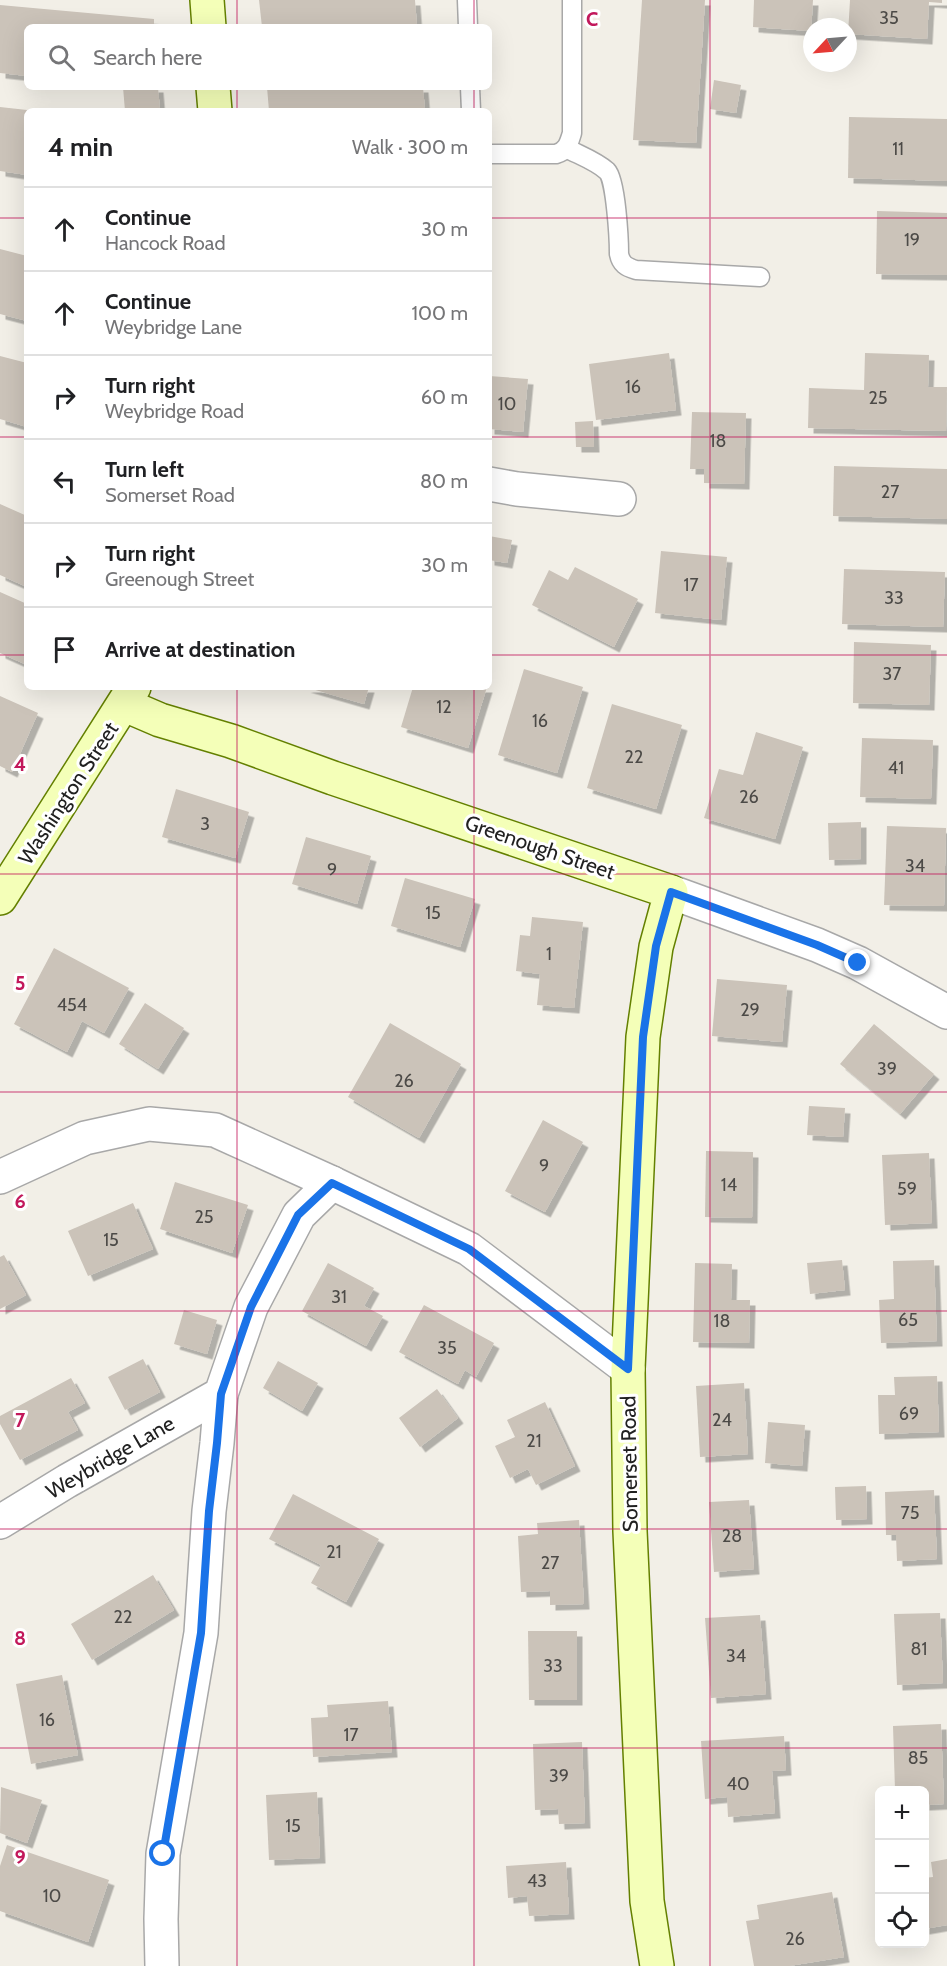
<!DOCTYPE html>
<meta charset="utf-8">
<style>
body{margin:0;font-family:Cabin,sans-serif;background:#f6f6f6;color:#202124}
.controls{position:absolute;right:18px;bottom:18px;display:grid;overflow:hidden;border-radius:9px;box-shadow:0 6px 24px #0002}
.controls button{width:54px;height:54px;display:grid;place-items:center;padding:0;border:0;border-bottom:2px solid #e0e0e0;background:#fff;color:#202124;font:30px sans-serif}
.compass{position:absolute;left:803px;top:18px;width:54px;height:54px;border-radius:50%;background:#fff;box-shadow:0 6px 24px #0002;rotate:244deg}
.stop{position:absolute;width:18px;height:18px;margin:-14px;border:4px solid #1a73e8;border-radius:50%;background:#fff}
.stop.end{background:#1a73e8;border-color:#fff;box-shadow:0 2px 6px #0008}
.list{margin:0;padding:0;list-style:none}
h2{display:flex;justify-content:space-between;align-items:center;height:78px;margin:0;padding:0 24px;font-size:26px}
h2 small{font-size:20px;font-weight:400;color:#757577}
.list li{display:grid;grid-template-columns:39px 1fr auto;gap:18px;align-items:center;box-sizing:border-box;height:84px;padding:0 24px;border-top:2px solid #e0e0e0}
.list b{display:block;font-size:22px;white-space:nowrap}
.list p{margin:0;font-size:20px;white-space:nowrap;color:#757577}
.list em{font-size:20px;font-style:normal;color:#757577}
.icon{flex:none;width:33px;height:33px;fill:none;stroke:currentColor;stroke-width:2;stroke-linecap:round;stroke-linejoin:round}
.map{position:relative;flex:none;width:947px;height:1966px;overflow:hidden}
.search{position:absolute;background:#fff;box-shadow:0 6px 24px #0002;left:24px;top:24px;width:468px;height:66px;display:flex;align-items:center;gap:15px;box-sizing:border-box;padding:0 21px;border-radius:9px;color:#757577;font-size:22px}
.panel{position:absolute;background:#fff;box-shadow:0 6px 24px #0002;left:24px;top:108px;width:468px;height:582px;border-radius:9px}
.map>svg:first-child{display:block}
</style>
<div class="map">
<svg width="947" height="1966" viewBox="0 0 947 1966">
<defs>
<filter id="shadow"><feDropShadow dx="5.5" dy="5.5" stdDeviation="0" flood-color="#0004"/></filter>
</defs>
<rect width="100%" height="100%" fill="#f2efe7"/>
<g fill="#cbc3b9" filter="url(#shadow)">
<path d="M259,0h156l2,27h-155z"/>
<path d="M642,0h63l-9,143 -63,-3z"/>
<path d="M754,0h59l-2,31 -58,-4z"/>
<path d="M850,0h92v3l-13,-1 -2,37 -79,-5z"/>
<path d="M0,5l154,14v8h-127v49l-27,-3z"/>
<path d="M714,80l27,5 -5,28 -26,-4z"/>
<path d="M123,87h35l2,24h-35z"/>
<path d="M267,87h156l2,24h-156z"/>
<path d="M0,107l27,3v65l-27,-4z"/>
<path d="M849,117l98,2v62l-99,-3z"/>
<path d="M877,211l70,2v62l-71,-1z"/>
<path d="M0,249l27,7v65l-27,-7z"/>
<path d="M669,353l7,57 -80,10 -7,-56z"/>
<path d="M865,353l64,2 -1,32h19l-1,44 -138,-3 1,-40 55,2z"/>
<path d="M0,356l27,7v64l-27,-8z"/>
<path d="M489,376l39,3 -5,53 -34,-3z"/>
<path d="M692,412l54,1 -2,71 -40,-1v-14h-14z"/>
<path d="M593,421l1,26h-18l-1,-25z"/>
<path d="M834,466l113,3v50l-114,-3z"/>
<path d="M0,504l27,12v71l-27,-12z"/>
<path d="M489,536l23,4 -5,23 -18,-3z"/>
<path d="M661,551l66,6 -6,63 -66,-7z"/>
<path d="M575,567l63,32 -24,48 -82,-42 17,-35 19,10z"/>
<path d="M844,569l101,3 -2,55 -101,-3z"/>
<path d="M0,592l27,12v61l-27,-12z"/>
<path d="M854,642l77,3 -2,60 -76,-2z"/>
<path d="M524,669l59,18 -26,86 -59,-18z"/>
<path d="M305,687h64l-5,17z"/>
<path d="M413,687h74l-19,61 -67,-21z"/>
<path d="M0,696l38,17 -26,59 -12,-6z"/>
<path d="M612,704l70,21 -26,84 -69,-21z"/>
<path d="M756,732l47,15 -28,92 -71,-21 15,-49 24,6z"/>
<path d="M862,738l71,2 -2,59 -71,-2z"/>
<path d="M176,789l73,23 -14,46 -73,-21z"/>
<path d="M861,822v37l-32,1 -1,-37z"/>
<path d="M887,826l59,2 -2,78 -60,-1z"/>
<path d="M306,837l65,19 -14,48 -65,-20z"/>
<path d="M405,878l70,21 -15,48 -69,-21z"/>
<path d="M532,917l51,5 -9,86 -37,-3 3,-31 -24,-3 4,-36 10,1z"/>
<path d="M54,948l75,40 -25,45 -22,-12 -15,31 -53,-28z"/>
<path d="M717,979l70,6 -5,57 -70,-6z"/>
<path d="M145,1003l39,25 -26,41 -39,-25z"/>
<path d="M390,1023l71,41 -42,74 -71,-41z"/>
<path d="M874,1024l60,50 -34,40 -60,-50z"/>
<path d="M809,1106l36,2 -2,29 -36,-2z"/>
<path d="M543,1120l40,22 -38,70 -40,-21z"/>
<path d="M706,1151l47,1 -1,66 -47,-1z"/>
<path d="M929,1153l3,70 -47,2 -3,-70z"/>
<path d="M175,1182l73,23 -16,48 -72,-24z"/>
<path d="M133,1203l20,46 -65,27 -20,-45z"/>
<path d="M4,1255l22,40 -26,14v-52z"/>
<path d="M842,1260l3,30 -35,4 -3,-31z"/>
<path d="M934,1260l3,81 -56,2 -2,-43 15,-1 -1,-38z"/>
<path d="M328,1263l46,25 -10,18 19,10 -17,30 -64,-35z"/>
<path d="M695,1263l37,1 -1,36h19l-1,43 -56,-1z"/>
<path d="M424,1305l70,38 -18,34 -11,-7 -7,14 -59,-32z"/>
<path d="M184,1310l33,10 -10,34 -33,-10z"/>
<path d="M143,1359l17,33 -35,18 -17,-33z"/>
<path d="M278,1361l40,22 -16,28 -39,-23z"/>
<path d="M937,1376l2,56 -60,2 -1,-39h17l-1,-18z"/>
<path d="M71,1378l14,25 -17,9 10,18 -58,30 -20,-36v-8z"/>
<path d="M744,1383l4,71 -48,3 -4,-71z"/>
<path d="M437,1389l21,29 -38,29 -21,-29z"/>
<path d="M545,1402l30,64 -39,19 -8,-16 -18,9 -15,-32 20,-9 -8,-17z"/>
<path d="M768,1422l37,3 -3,41 -37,-3z"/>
<path d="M866,1486l1,33 -31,1 -1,-33z"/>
<path d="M934,1490l3,69 -40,2 -1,-26h-10l-1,-43z"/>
<path d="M293,1494l86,45 -33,63 -35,-19 10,-18 -52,-26z"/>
<path d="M749,1500l5,69 -40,3 -5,-70z"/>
<path d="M579,1520l5,84 -34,1v-14l-29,1 -3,-56 20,-2 -1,-11z"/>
<path d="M153,1575l21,35 -82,50 -21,-36z"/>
<path d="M940,1613l3,70 -46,2 -3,-71z"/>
<path d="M760,1615l6,79 -55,4 -6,-80z"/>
<path d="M528,1631h49v69h-48z"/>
<path d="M62,1675l16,80 -47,9 -15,-80z"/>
<path d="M388,1701l4,51 -79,5 -2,-39 17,-1 -1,-12z"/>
<path d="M941,1724l3,80 -20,1v-15h-29l-2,-64z"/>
<path d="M784,1736l2,34 -14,1 3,42 -47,4 -1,-20 -22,2 -4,-58z"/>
<path d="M582,1742l3,81 -26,1 -1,-15 -23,1 -2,-66z"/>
<path d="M1,1787l41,13 -15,43 -27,-10z"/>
<path d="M317,1792l3,66 -51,2 -3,-65z"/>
<path d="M7,1845l102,35 -21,62 -88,-31v-45z"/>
<path d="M947,1859v66l-23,4v-51l9,-1 -2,-15z"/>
<path d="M566,1862l3,52 -40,2 -2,-20 -19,2 -2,-32z"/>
<path d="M832,1892l12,65 -55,9h-35l-8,-45 13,-2 -2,-14z"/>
</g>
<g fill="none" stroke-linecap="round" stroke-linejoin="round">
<g stroke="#a8a8a8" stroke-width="21">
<g id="lane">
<path d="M467,0l1,27"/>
<path d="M470,87l1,24"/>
<path d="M566,148c13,7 30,13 41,23 9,9 12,69 12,83 2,10 7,13 17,16l124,7"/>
<path d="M489,154h67c11,-3 13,-11 16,-21v-133"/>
</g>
</g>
<g stroke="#a8a8a8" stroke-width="36">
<g id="street">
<path d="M489,484l28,5 102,10"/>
<path d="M671,892l146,53 41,18 89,49"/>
<path d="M0,1177l85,-39 64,-14 66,6 117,53 137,66 159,120"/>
<path d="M0,1522l67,-41 154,-87 30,-87 48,-92 33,-32"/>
<path d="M162,1966l-1,-47 2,-65 38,-221 8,-122 8,-68 4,-49"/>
</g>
</g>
<g stroke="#648000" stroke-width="36">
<g id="secondary">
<path d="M207,0l2,27"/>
<path d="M213,87l2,24"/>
<path d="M125,705l35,15 71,21 102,37 338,114 -15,55 -13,90 -15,332 2,162 17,370 10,65"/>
<path d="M0,898l134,-211"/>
</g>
</g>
<use href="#lane" stroke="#fff" stroke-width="18"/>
<use href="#street" stroke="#fff" stroke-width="33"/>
<use href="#secondary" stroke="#f4ffb8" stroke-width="33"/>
</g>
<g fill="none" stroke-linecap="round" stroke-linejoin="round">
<path stroke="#1a73e8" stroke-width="8" d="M163,1854l38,-221 8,-122 8,-68 4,-49 30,-87 47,-92 34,-32 137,66 159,120 15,-332 13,-91 15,-54 146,53 41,18"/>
</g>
<path fill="none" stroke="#c2185b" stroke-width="1.5" stroke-opacity="0.55" d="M237,0v27M474,0v27M710,0v1966M237,87v24M474,87v24M0,218h27M489,218h458M0,437h27M489,437h458M0,655h27M489,655h458M237,687v1279M474,687v1279M0,874h947M0,1092h947M0,1311h947M0,1529h947M0,1748h947"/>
<g text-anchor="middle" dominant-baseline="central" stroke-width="6" stroke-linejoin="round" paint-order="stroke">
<g font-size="18" fill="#4c4a47">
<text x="889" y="18">35</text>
<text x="898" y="149">11</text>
<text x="912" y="240">19</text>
<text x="633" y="387">16</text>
<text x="878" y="398">25</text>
<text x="507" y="404">10</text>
<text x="718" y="441">18</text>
<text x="890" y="492">27</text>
<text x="691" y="585">17</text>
<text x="894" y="598">33</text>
<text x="892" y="674">37</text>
<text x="444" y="707">12</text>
<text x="540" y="721">16</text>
<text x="634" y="757">22</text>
<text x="896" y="768">41</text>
<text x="749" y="797">26</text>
<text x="205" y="824">3</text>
<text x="915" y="866">34</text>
<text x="332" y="870">9</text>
<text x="433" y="913">15</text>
<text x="549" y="954">1</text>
<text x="72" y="1005">454</text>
<text x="750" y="1010">29</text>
<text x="887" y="1069">39</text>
<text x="404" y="1081">26</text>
<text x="544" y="1166">9</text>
<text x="729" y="1185">14</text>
<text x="907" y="1189">59</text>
<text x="204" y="1217">25</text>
<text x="111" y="1240">15</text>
<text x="339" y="1297">31</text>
<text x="908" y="1320">65</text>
<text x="722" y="1321">18</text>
<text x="447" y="1348">35</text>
<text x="909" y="1414">69</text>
<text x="722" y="1420">24</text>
<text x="534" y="1441">21</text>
<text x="910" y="1513">75</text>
<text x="732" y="1536">28</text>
<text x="334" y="1552">21</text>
<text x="550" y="1563">27</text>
<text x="123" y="1617">22</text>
<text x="919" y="1649">81</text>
<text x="736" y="1656">34</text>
<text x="553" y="1666">33</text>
<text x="47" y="1720">16</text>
<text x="351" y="1735">17</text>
<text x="918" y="1758">85</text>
<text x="559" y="1776">39</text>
<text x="738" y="1784">40</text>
<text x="293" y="1826">15</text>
<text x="537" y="1881">43</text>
<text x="52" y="1896">10</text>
<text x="795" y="1939">26</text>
</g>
<g font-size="21" fill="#212121" stroke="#fff">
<text transform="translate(68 793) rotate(-57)">Washington Street</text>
<text transform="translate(540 847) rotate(19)">Greenough Street</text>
<text transform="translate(110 1457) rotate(-30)">Weybridge Lane</text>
<text transform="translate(629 1464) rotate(-91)">Somerset Road</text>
</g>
</g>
<g font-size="20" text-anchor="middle" font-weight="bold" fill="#c2185b" stroke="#fff" stroke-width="6" stroke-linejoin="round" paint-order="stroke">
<text x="592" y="26">C</text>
<text x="20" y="771">4</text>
<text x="20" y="990">5</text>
<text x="20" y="1208">6</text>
<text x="20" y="1427">7</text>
<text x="20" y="1645">8</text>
<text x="20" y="1864">9</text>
</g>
</svg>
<div class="controls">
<button>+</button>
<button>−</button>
<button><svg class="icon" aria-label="locate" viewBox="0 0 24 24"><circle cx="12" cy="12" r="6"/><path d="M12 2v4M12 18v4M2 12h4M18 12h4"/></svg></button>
</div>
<svg class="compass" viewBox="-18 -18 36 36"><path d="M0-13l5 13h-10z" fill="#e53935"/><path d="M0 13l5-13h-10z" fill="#757577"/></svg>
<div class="stop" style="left:163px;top:1854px"></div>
<div class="stop end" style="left:858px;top:963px"></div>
<div class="search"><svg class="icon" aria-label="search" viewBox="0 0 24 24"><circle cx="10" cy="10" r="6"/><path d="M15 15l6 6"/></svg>Search here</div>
<section class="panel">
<h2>4 min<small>Walk · 300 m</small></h2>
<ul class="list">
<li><svg class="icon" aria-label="ahead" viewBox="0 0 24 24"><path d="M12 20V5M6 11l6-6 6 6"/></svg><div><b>Continue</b><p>Hancock Road</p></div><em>30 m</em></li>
<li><svg class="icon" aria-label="ahead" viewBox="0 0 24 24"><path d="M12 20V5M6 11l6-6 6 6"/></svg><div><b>Continue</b><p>Weybridge Lane</p></div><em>100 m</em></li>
<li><svg class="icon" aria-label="right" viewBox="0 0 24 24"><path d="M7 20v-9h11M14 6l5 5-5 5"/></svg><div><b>Turn right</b><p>Weybridge Road</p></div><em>60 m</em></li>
<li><svg class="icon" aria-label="left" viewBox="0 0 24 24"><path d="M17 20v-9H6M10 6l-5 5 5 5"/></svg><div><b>Turn left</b><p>Somerset Road</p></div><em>80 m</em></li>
<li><svg class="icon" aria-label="right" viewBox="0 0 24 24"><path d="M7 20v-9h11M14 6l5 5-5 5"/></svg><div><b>Turn right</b><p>Greenough Street</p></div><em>30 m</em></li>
<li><svg class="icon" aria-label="arrive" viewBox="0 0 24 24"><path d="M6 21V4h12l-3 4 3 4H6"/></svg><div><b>Arrive at destination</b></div></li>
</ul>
</section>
</div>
